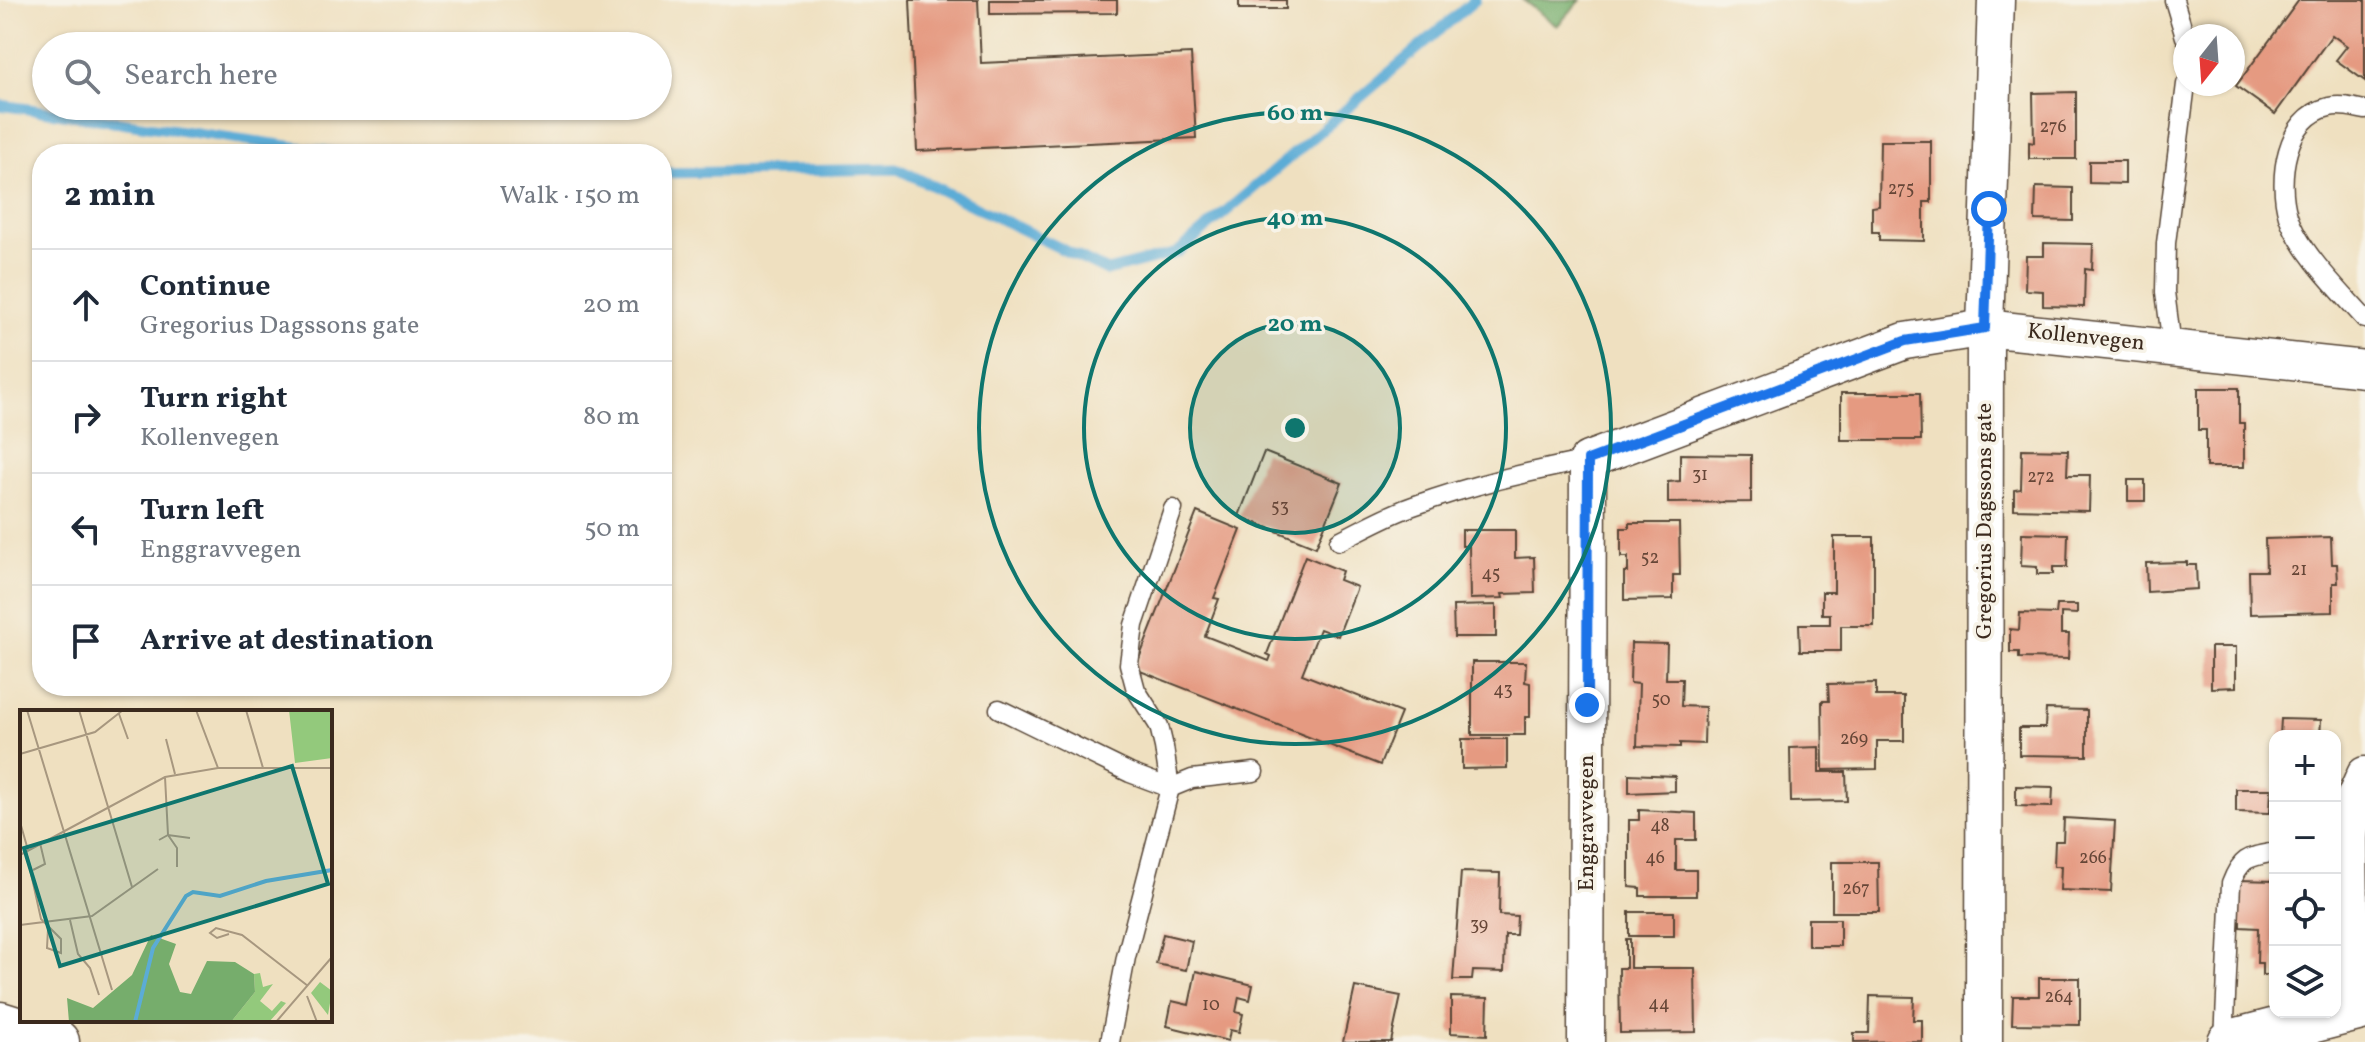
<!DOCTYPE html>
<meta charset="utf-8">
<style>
body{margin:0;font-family:Vollkorn,serif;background:#f2f2f3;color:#1f2937}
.controls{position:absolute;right:24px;bottom:24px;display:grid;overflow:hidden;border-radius:16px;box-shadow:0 2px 6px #0004}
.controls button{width:72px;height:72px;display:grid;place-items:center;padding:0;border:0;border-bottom:2px solid #e0e1e3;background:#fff;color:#1f2937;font:40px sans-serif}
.compass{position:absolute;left:2173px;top:24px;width:72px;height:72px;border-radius:50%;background:#fff;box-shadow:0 2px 6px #0004;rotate:197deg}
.stop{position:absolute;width:24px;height:24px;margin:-18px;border:6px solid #1a73e8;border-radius:50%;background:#fff}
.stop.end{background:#1a73e8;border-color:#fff;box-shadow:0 2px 8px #0008}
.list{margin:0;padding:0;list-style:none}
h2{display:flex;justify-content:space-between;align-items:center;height:104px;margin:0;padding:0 32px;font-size:34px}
h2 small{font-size:26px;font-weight:400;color:#747a83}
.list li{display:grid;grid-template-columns:52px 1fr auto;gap:24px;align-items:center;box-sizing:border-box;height:112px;padding:0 32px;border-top:2px solid #e0e1e3}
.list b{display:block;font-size:30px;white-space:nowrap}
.list p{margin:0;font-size:26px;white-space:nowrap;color:#747a83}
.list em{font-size:26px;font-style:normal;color:#747a83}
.icon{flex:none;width:44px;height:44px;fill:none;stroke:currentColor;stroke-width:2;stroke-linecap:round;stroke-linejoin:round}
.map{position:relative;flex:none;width:2365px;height:1042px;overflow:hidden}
.search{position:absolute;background:#fff;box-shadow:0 2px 6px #0004;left:32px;top:32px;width:640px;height:88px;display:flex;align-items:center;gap:20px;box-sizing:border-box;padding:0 28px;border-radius:44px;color:#747a83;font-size:30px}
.panel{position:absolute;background:#fff;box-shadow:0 2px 6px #0004;left:32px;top:144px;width:640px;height:552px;border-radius:32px}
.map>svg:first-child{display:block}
</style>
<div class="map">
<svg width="2365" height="1042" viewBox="0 0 2365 1042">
<rect width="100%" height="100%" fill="#f7f3e8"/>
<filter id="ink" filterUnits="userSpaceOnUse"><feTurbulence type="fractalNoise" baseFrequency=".0125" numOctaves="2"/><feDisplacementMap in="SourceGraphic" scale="16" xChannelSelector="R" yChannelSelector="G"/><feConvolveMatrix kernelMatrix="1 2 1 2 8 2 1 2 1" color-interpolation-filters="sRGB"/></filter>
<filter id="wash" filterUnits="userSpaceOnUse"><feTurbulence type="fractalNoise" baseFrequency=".006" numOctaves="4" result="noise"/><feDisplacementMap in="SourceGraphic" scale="32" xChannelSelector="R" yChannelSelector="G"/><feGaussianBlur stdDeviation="1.8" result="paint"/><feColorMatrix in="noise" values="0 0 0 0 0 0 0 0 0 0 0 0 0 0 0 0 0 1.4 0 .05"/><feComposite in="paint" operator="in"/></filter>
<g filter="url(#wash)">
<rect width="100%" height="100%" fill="#efe0c0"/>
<path fill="#76ad6c" stroke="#586c45" stroke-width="2" d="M1523,0h58l-24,26z"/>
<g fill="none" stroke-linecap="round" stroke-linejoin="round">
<g stroke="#5bacd6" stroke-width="11">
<path d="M0,105l345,49"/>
<path d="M662,173l236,-4 209,102 70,-18 298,-253"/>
</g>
</g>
<g id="blocks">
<g fill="#e59a81">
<path d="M910,0h68l3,63 210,-9 5,84 -279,13z"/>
<path d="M990,0h127v13l-127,1z"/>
<rect x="1239" y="0" width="47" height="9"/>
<path d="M2299,0h66v81l-29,-21 11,-14 -15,-11 -57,79 -39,-28z"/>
<path d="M2076,92v67h-47v-17l5,1 -1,-50z"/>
<path d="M1880,141h51v61h-7v39l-45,-1v-8h-7v-25l7,-1z"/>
<path d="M2089,161h36v23l-36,-1z"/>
<path d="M2036,187l37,1v33l-38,-1z"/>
<path d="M2044,243l49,1 -1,26 -7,-1 -1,38 -41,-1v-15l-18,-1 1,-34h18z"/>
<path d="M2198,388h41v35h5v44h-38v-37h-8z"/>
<path d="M1841,393h79l1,47h-80z"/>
<path d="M2022,449l46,1 -1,25h23l-1,36 -75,-2v-19l7,-1z"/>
<path d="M1264,452l78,31 -26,64 -77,-31z"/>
<path d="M1680,454l71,1v47l-83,1v-21l12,-1z"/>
<rect x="2128" y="480" width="17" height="21"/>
<path d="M1197,512l44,18 -27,68 5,1 -14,37 64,25 2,-5 -4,-2 38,-98 37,15 -3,9 18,7 -19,49 -18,-7 -18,45 99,39 -21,52 -245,-96z"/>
<path d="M1629,523h50l1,52h-7v24l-49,1v-28h4v-15h-7v-29h8z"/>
<path d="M1462,530h53v28l19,-1 1,36 -33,1 1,4 -33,1 -1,-53h-7z"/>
<path d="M2022,533l46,1 -1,33h-14v7h-16v-7l-16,-1z"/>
<path d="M1834,537h40v89h-33v25h-41l-1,-27h31v-10h-8v-22h12z"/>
<path d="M2331,537l1,27h5l1,19h-5v29l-83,2 -1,-43h17l-1,-32z"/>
<path d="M2187,562v3h9l1,24 -50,3 -1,-29z"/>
<path d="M1496,605v32h-42l-1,-31z"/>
<path d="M2057,605h20v9l-16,-1v21h8l-1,25 -49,-1v-6h-9v-23l9,1 1,-17 36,1z"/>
<path d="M1631,643l36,1 -1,35h16l-1,27 24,1 -1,37 -24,-1v4l-43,-1 2,-62 -9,-1z"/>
<path d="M2211,647h25v40l-25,1z"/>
<path d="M1472,662h54l-1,20 5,1v34h-5v18h-53z"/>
<path d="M1876,683v13h28v45h-27v28l-54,1 -1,-69h7l-1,-17z"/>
<path d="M2046,709l41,1v46l-68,-1v-27h26z"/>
<path d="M2281,719l40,1 -1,16h-40z"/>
<path d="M1462,739h45v29l-45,1z"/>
<path d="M1819,747v25h27l1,29 -56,1 -1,-54z"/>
<path d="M1629,774l46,2v15l-46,2z"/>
<path d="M2016,786l37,1 -1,20 -36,-1z"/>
<path d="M2236,789h35l-1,24 -34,-1z"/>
<path d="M1639,810l57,3v27h-20v30h20v26h-56v-8l-11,-1v-67h10z"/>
<path d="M2064,818l51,3 -4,71 -51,-2 1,-24h-7l1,-25h8z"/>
<path d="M1832,862h46l1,50h-47z"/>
<path d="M1461,872l39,1 -1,42 18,1 -1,19h-11l-1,37 -31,-1 -1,9h-19z"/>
<path d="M2239,880l36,1v94h-13v-12h-5l1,-35 -18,-1v-5h-2z"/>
<rect x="1629" y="912" width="45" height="24"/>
<rect x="1808" y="919" width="32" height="27"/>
<path d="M1163,934l29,7 -6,29 -30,-6z"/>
<path d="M1626,939h4v29h65l1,64 -76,1 -1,-65h7z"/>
<path d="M1196,971l57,14 -3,15 -11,-3 -3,15 7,2 -4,18 -9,-2 -2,11 -61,-15 5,-25 17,4z"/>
<path d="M2039,978h41v47l-68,-1 1,-28h26z"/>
<path d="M1355,987l46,9 -10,46h-48z"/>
<path d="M1870,996l44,1 -1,23h9v21l-68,1v-9h15z"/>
<path d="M1451,997l37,1 -1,37 -36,-2z"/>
</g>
</g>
</g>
<g filter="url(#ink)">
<use href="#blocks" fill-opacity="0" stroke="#564536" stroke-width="2"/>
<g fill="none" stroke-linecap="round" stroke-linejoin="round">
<g stroke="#564536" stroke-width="21">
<g id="lane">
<path d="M2174,0l11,37"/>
<path d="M2365,110c-11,-2 -24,-6 -36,-3 -44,10 -52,73 -41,109 12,36 52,75 77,103"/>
<path d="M2172,346l-7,-54 1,-49 20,-159"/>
<path d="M1339,541c24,-12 48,-26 74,-35 57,-21 115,-34 175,-46"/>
<path d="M999,709l131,64 40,15 22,-9 62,-7"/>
<path d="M1110,1042l16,-85 44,-169 -6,-41 -5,-21 -23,-36 -7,-26 5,-39 39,-116"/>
<path d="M2224,1042l7,-158c10,-27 18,-27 44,-32"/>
</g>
</g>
<g stroke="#564536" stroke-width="39">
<g id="street">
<path d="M2356,1009l-6,-98 -1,-73 4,-36 12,-27"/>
<path d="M1586,1042l2,-582 317,-119 80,-13 380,41"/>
<path d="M1984,1042l1,-714 11,-328"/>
</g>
</g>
<g stroke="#564536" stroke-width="47">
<g id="secondary">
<path d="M0,1024l57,18"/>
<path d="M2230,1042l135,-35"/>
</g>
</g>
<use href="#lane" stroke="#fff" stroke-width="18"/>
<use href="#street" stroke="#fff" stroke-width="36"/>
<use href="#secondary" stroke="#fff" stroke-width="44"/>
</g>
</g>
<g fill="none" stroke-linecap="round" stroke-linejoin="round" filter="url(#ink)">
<path stroke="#1a73e8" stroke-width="10" d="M1587,705l1,-245 317,-119 80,-13 4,-119"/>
</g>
<circle cx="1295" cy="428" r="105" fill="#0f766e" fill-opacity=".12"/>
<g fill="none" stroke="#0f766e" stroke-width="4">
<circle cx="1295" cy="428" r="105"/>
<circle cx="1295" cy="428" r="211"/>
<circle cx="1295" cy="428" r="316"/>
</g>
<g text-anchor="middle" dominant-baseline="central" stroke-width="7" stroke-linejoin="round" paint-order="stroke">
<g font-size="18" fill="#664637">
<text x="2053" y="127">276</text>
<text x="1901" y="189">275</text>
<text x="1700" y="475">31</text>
<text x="2041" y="477">272</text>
<text x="1280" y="507">53</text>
<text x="1650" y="558">52</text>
<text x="2299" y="570">21</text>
<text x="1491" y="574">45</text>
<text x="1503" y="690">43</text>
<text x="1661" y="700">50</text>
<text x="1854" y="739">269</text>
<text x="1660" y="826">48</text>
<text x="1655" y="858">46</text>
<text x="2093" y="858">266</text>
<text x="1856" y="889">267</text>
<text x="1479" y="925">39</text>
<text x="2059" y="997">264</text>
<text x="1659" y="1004">44</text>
<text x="1211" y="1005">10</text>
</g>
<g font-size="22" fill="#3b2a1e" stroke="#f7f3e8">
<text transform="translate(2086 338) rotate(6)">Kollenvegen</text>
<text transform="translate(1985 521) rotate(-90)">Gregorius Dagssons gate</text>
<text transform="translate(1587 823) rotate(-90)">Enggravvegen</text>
</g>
</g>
<g transform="translate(20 710)">
<rect width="312" height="312" fill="#efe0c0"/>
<path d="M269,0h43v48l-37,5zM240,263l3,14 10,-3 -13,17 12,10 9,-10 5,2 -17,19h-38l24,-30 -1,-18zM300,272l12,9 -4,24 -17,-22z" fill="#93c97c"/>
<path d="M131,225l25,9 -7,20 11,28 11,2 16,-33 28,1 19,12 1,18 -24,30h-162l-2,-24 26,10 39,-33z" fill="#76ad6c"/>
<path fill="none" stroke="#5bacd6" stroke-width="4" d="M115,312l18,-74 33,-52 7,-4 27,4 46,-15 66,-11"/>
<path fill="none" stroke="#a7977f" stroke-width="2" d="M7,0l85,280M59,0l53,177M176,0l22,58M226,0l17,58M99,4l9,25M146,29l9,35M0,44l75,-22 28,-22M145,67l3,58 9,13v19M0,112l8,28M139,130l9,-5 22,3M6,141l15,68 20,20v14l-14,-5 1,-19M0,145l145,-78 53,-9h114M13,160l12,-6 -5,-21M50,210l8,34 12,14 9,27M0,215l72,-9 66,-47M209,224l-12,4 -7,-5 6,-5 26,7 66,51M287,286l10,26M256,312l56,-65"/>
<path fill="#0f766e" fill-opacity="0.15" stroke="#0f766e" stroke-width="4" d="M272,56l36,118 -268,82 -36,-118z"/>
<rect width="312" height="312" fill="none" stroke="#3b2a1e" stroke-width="4"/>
</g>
<circle cx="1295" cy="428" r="12" fill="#0f766e" stroke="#f7f3e8" stroke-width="4"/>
<g font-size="24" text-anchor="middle" font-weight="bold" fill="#0f766e" stroke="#f7f3e8" stroke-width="7" stroke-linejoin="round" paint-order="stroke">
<text x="1295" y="120">60 m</text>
<text x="1295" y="225">40 m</text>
<text x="1295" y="331">20 m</text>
</g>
</svg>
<div class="controls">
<button>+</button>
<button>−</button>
<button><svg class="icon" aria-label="locate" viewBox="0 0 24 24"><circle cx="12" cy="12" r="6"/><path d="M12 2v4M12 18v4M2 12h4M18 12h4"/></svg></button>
<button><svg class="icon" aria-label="layers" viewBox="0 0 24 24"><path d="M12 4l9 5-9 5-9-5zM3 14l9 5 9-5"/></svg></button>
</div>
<svg class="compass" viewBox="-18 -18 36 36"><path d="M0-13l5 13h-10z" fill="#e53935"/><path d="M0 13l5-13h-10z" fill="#747a83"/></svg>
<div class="stop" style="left:1989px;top:209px"></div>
<div class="stop end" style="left:1587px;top:705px"></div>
<div class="search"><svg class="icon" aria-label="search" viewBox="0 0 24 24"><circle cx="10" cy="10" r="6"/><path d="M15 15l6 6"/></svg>Search here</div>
<section class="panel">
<h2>2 min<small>Walk · 150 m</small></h2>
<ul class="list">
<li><svg class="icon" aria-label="ahead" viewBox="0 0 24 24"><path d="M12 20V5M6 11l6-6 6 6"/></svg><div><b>Continue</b><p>Gregorius Dagssons gate</p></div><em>20 m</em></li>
<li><svg class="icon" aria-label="right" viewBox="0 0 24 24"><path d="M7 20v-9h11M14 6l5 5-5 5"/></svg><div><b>Turn right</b><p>Kollenvegen</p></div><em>80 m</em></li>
<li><svg class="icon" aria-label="left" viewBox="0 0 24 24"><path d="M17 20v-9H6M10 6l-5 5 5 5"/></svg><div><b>Turn left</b><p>Enggravvegen</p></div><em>50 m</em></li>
<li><svg class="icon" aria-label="arrive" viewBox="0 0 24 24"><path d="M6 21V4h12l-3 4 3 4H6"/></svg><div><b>Arrive at destination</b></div></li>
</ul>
</section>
</div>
